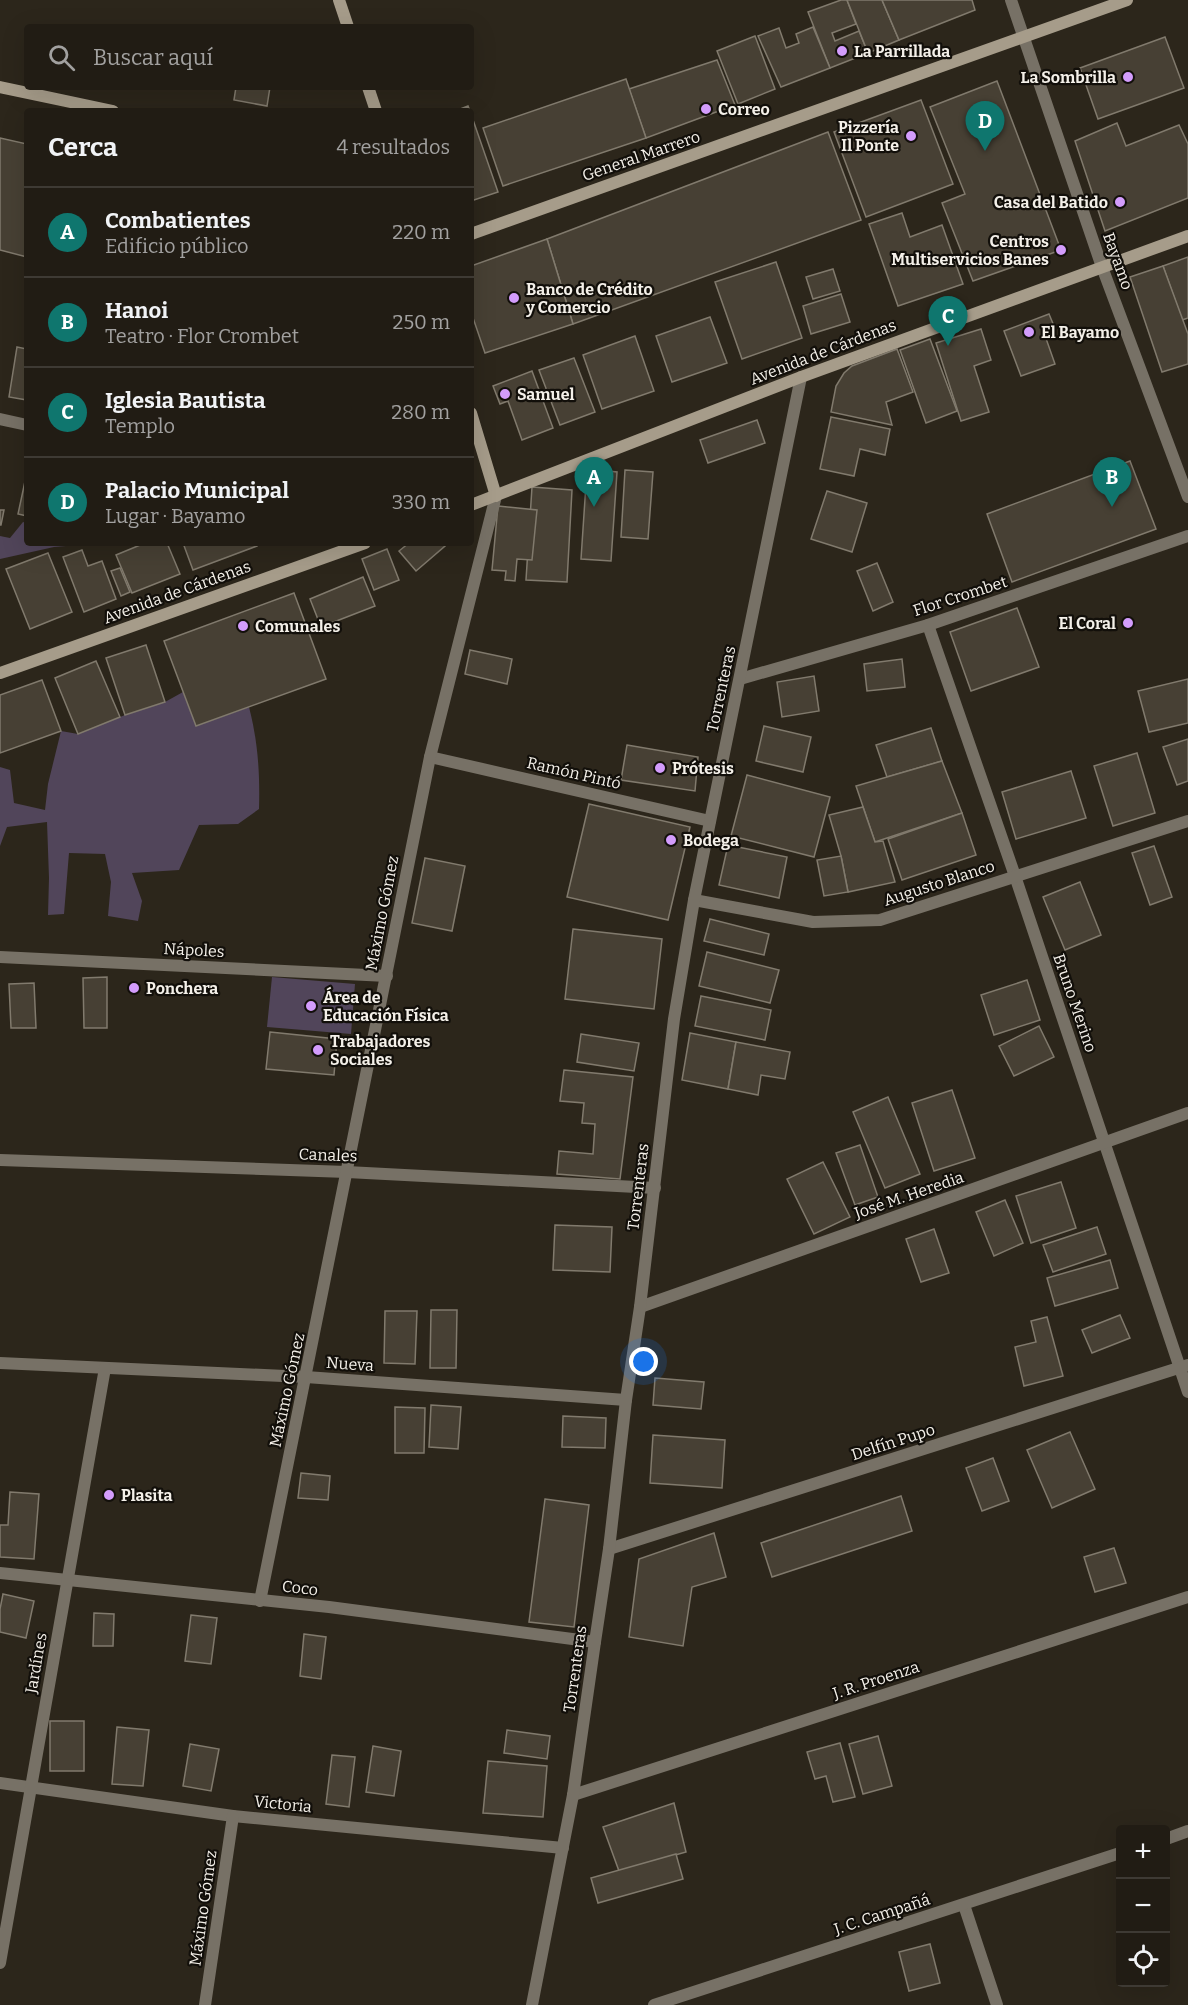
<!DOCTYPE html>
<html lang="es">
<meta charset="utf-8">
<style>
body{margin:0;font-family:Bitter,serif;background:#29251d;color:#f1f3f6}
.controls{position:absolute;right:18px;bottom:18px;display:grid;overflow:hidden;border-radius:6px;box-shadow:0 6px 24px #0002}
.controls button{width:54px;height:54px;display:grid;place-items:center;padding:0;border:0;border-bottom:2px solid #3e3a34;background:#211c14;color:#f1f3f6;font:30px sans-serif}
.you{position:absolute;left:644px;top:1362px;width:21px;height:21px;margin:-15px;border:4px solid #fff;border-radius:50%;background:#1a73e8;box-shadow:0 0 0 9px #1a73e833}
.badge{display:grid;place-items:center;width:39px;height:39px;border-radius:50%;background:#0f766e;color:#fff;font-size:20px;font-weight:700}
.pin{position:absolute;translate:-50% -50px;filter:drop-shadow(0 2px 3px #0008)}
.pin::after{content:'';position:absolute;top:32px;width:21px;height:18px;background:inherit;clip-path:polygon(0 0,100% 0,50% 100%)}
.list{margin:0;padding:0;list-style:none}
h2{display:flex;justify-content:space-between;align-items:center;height:78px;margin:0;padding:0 24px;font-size:26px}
h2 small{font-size:20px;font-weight:400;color:#a2a1a0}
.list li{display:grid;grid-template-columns:39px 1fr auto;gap:18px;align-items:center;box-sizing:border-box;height:90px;padding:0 24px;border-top:2px solid #3e3a34}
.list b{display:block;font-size:22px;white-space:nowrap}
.list p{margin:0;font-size:20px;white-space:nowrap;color:#a2a1a0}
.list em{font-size:20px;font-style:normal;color:#a2a1a0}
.icon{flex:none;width:33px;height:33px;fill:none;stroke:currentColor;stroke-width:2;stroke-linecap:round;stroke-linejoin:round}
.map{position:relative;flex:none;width:1188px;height:2005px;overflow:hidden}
.search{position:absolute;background:#211c14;box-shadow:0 6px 24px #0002;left:24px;top:24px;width:450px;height:66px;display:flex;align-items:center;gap:15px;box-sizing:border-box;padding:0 21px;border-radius:6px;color:#a2a1a0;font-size:22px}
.panel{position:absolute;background:#211c14;box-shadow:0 6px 24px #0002;left:24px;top:108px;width:450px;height:438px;border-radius:6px}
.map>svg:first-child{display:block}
</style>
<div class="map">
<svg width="1188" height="2005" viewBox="0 0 1188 2005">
<rect width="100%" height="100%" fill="#2c261b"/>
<g fill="#51455a">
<path d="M23,522l4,1v20h39v3l-12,1 -54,12v-23l10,2z"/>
<path d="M183,692l13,34 53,-19c9,35 11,66 10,102l-21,15 -39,1 -20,45 -47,3 10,28 -4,20 -30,-5 3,-34 -6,-28 -36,-1 -5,61 -16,1 1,-37 -2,-56 -40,5 -7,19v-79l10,3 4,33 31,7 3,-26 13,-53 17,3 47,-19 40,-13z"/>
<path d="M272,977l83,7 -4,50 -84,-7z"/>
</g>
<g fill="#474034" stroke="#817a6d" stroke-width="1.5">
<path d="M841,0h6l9,24 -24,9 3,8 24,-10 9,22 -38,15 -22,-56z"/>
<path d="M847,0h35l17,40 -31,13z"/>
<path d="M882,0h90l3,10 -76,30z"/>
<path d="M813,27l17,41 -49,19 -23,-51 21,-8 7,20 13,-5 -3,-9z"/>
<path d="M755,36l20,53 -37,15 -21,-53z"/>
<path d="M1165,37l19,51 -86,31 -18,-51z"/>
<path d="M717,60l18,45 -89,33 -17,-49z"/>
<path d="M626,79l20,59 -143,48 -20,-58z"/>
<path d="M997,81l64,169 -88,31 -31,-78 23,-9 -35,-87z"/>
<path d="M236,87h34l-3,19 -33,-6z"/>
<path d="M921,100l32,84 -87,33 -32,-85z"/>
<path d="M468,106l2,5h-15z"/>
<path d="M471,114l27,78 -27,9z"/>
<path d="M1117,123l9,23 53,-21 9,19v54l-83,33 -30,-90z"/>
<path d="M828,132l33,88 -288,104 -26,-85z"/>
<path d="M0,138l27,6v113l-27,-7z"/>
<path d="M902,213l8,24 32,-12 21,59 -65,22 -29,-82z"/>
<path d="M547,239l26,85 -88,29 -14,-41v-46z"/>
<path d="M1188,257v61l-6,2 -19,-54z"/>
<path d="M776,262l26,76 -60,21 -27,-77z"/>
<path d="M1163,266l25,68v30l-26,8 -32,-95z"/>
<path d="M833,269l7,22 -27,8 -7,-22z"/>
<path d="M841,294l9,28 -39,12 -8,-28z"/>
<path d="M1049,314l5,12 -11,4 12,34 -34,12 -17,-45z"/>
<path d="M710,317l17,46 -55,19 -16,-46z"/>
<path d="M981,329l10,31 -17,6 15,46 -28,9 -25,-78z"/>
<path d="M635,336l19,55 -52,18 -19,-54z"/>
<path d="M930,339l27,72 -31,12 -26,-73z"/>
<path d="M17,347l10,2v51l-18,-3z"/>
<path d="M897,349l16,43 -27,10 6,23 -61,-13 5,-26 8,-13 8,-7z"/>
<path d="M574,358l21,54 -35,13 -21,-55z"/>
<path d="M532,371l21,57 -31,12 -14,-39 -8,3 -7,-18z"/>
<path d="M831,417l59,12 -5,26 -25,-6 -6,27 -34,-7z"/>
<path d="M757,420l8,23 -57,20 -8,-23z"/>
<path d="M1130,461l26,68 -144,53 -25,-68z"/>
<path d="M587,469l30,3 -6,89 -30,-2z"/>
<path d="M625,470l28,2 -5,67 -27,-2z"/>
<path d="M27,472v44l-9,-2z"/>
<path d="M532,487l40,3 -5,92 -41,-2z"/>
<path d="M827,491l40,12 -15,49 -41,-13z"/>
<path d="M498,506l39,4 -5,50 -15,-1 -2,22 -10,-1 1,-9 -14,-1z"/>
<path d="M0,510h4l-3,15h-1z"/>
<path d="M145,543h22l13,31 -48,19 -16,-38z"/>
<path d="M183,543h73l1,3 -64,24z"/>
<path d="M409,543h34l2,3 -29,25 -17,-20z"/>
<path d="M387,549l12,31 -25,10 -12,-31z"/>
<path d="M82,550l6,16 14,-5 14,38 -32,13 -21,-55z"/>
<path d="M48,553l24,59 -42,17 -24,-60z"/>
<path d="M877,563l16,39 -20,9 -16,-40z"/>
<path d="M120,568l10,24 -9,4 -10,-25z"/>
<path d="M363,577l12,29 -54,21 -11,-28z"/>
<path d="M294,593l32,86 -130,47 -32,-85z"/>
<path d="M1017,608l22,59 -68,24 -21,-59z"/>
<path d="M146,645l19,57 -40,13 -19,-57z"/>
<path d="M470,650l42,9 -5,25 -42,-10z"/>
<path d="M902,659l3,28 -38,4 -3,-27z"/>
<path d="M96,661l24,56 -42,17 -23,-56z"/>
<path d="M814,676l5,35 -37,6 -5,-35z"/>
<path d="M1188,679v44l-39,9 -11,-41z"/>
<path d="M42,680l19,51 -61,22v-58z"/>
<path d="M764,726l47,11 -8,35 -47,-11z"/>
<path d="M931,728l11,33 -55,16 -11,-32z"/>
<path d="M1188,739v42l-11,4 -14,-38z"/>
<path d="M627,745l71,12 -3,34 -74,-11z"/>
<path d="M1137,753l18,60 -42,13 -19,-60z"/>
<path d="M942,761l20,52 -87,29 -19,-56z"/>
<path d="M1071,771l15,47 -70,21 -14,-47z"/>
<path d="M747,775l83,22 -16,60 -83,-21z"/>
<path d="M589,804l101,23 -22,93 -101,-23z"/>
<path d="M863,807l12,35 8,-1 12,41 -47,10 -7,-36 -12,-41z"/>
<path d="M962,813l14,42 -74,25 -14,-41z"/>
<path d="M728,845l59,12 -8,41 -60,-13z"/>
<path d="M1154,846l18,51 -22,8 -18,-52z"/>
<path d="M841,856l7,36 -24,4 -7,-36z"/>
<path d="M425,858l40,8 -13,65 -40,-8z"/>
<path d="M1080,882l21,53 -36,15 -22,-53z"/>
<path d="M710,919l59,15 -5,21 -60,-14z"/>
<path d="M573,929l89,10 -8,70 -89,-10z"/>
<path d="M707,952l72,18 -9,33 -71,-17z"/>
<path d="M107,977v51h-23l-1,-50z"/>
<path d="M1027,980l13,40 -46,15 -13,-40z"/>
<path d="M34,983l2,45h-25l-2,-44z"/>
<path d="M701,996l70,14 -6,30 -70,-14z"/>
<path d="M1039,1026l15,31 -40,19 -15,-30z"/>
<path d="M270,1032l67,7 -3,36 -68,-6z"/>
<path d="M690,1033l46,9 -8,47 -46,-9z"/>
<path d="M581,1034l58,9 -5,28 -57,-9z"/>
<path d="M736,1042l54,10 -5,27 -24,-4 -3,20 -30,-6z"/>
<path d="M564,1070l69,7 -13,102 -63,-5 2,-23 34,3 2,-30 -13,-1 2,-20 -24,-2z"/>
<path d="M952,1090l23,68 -41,13 -22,-68z"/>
<path d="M888,1097l32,77 -35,14 -32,-76z"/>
<path d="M860,1145l18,52 -23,8 -19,-52z"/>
<path d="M823,1162l27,55 -36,17 -27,-55z"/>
<path d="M1061,1182l15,46 -45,15 -15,-47z"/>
<path d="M1005,1200l18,43 -29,13 -18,-44z"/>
<path d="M555,1225l57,2 -2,45 -57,-2z"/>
<path d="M1097,1227l9,27 -53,18 -10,-27z"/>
<path d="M934,1229l15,44 -28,9 -15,-43z"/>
<path d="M1110,1260l8,28 -63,18 -8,-28z"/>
<path d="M431,1310h26l-1,58h-26z"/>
<path d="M385,1311h32l-2,53 -31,-1z"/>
<path d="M1120,1315l10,23 -38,15 -10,-23z"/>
<path d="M1047,1317l16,59 -39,10 -9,-39 21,-5 -5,-21z"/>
<path d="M655,1378l49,4 -3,27 -48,-4z"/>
<path d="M431,1405l30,2 -3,42 -29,-2z"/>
<path d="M395,1407l30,1 -1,45h-29z"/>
<path d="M563,1416l43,2 -1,30 -43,-1z"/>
<path d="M1070,1432l25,57 -43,19 -25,-58z"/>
<path d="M653,1435l72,5 -3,48 -72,-5z"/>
<path d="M993,1458l16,43 -27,10 -16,-43z"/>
<path d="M301,1473l29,3 -2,24 -30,-2z"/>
<path d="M10,1492l29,2 -5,65 -34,-2v-32h8z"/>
<path d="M901,1496l11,35 -140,46 -11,-34z"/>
<path d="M545,1499l44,6 -15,122 -45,-5z"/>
<path d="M714,1533l12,44 -34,10 -9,59 -54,-9 10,-78z"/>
<path d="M1114,1548l12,35 -31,9 -11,-35z"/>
<path d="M3,1594l31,7 -8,37 -26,-6v-23z"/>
<path d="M94,1613l20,1 -1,32h-20z"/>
<path d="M191,1615l26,3 -6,46 -26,-3z"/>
<path d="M304,1634l22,3 -5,42 -21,-3z"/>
<rect x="50" y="1721" width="34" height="50"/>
<path d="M117,1727l32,3 -6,56 -31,-2z"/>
<path d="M507,1730l43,6 -3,23 -43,-6z"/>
<path d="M878,1736l14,50 -29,8 -14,-50z"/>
<path d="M840,1743l15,54 -22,5 -7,-26 -11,3 -8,-27z"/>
<path d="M190,1744l29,5 -8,42 -28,-5z"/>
<path d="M373,1746l28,5 -7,45 -28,-4z"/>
<path d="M332,1755l23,2 -6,50 -23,-3z"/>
<path d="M488,1761l59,5 -4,51 -60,-4z"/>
<path d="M674,1803l12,49 -67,19 -16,-44z"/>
<path d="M676,1854l7,25 -85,24 -7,-25z"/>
<path d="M930,1944l10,39 -31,8 -10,-39z"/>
</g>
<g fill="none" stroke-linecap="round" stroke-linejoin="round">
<g stroke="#777166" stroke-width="12">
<path d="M0,419l27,6"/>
<path d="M928,625l87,251 173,516"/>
<path d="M740,679l188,-54 260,-89"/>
<path d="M430,757l280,64"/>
<path d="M0,957l387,19"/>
<path d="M0,1160l347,12 308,16"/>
<path d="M640,1307l548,-194"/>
<path d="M0,1363l306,14 320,23"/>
<path d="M0,1573l329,34 266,35"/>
<path d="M260,1601l170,-844 66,-261"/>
<path d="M0,1783l233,33 330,32"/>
<path d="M573,1795l615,-198"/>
<path d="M1166,1839l22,-8"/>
<path d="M964,1905l33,100"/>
<path d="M0,1963l105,-595"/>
<path d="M205,2005l28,-189"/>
<path d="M654,2005l466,-152"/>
</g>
<g stroke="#777166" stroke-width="12">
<path d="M1011,0l91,267 86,230"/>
<path d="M694,900l119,22 67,-2 308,-99"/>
<path d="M609,1549l579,-184"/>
<path d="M532,2005l41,-210 22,-153 14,-93 17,-149 14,-93 34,-288 20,-119 107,-523"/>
</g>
<g stroke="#a69c8a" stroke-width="12">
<path d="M339,0l9,27"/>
<path d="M0,87l113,24"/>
<path d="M368,87l8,24"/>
<path d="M471,234l656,-234"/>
<path d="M471,413l25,83"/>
<path d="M471,505l330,-128 387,-141"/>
<path d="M0,673l365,-130"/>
</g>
</g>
<g fill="#d39cfc" stroke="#120f0a" stroke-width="2">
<circle cx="842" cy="51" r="6"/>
<circle cx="1128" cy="77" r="6"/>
<circle cx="706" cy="109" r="6"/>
<circle cx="911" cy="136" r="6"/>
<circle cx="1120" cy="202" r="6"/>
<circle cx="1061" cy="250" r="6"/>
<circle cx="514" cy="298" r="6"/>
<circle cx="1029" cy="332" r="6"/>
<circle cx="505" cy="394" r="6"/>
<circle cx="1128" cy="623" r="6"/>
<circle cx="243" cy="626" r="6"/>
<circle cx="660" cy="768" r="6"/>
<circle cx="671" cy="840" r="6"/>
<circle cx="134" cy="988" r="6"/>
<circle cx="311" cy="1006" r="6"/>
<circle cx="318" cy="1050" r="6"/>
<circle cx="109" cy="1495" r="6"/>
</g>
<g text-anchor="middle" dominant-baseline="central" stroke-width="4.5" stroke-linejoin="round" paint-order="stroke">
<g font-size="16" font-weight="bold" fill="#f4f0e9" stroke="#120f0a" text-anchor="start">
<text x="854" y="51">La Parrillada</text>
<text x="1116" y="77" text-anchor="end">La Sombrilla</text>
<text x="718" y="109">Correo</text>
<text x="899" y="127" text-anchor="end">Pizzería<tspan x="899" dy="18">Il Ponte</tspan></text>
<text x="1108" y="202" text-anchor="end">Casa del Batido</text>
<text x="1049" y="241" text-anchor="end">Centros<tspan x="1049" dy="18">Multiservicios Banes</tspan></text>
<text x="526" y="289">Banco de Crédito<tspan x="526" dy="18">y Comercio</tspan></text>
<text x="1041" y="332">El Bayamo</text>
<text x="517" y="394">Samuel</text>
<text x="1116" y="623" text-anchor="end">El Coral</text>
<text x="255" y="626">Comunales</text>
<text x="672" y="768">Prótesis</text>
<text x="683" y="840">Bodega</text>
<text x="146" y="988">Ponchera</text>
<text x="323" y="997">Área de<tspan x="323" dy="18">Educación Física</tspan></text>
<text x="330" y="1041">Trabajadores<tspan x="330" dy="18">Sociales</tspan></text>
<text x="121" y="1495">Plasita</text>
</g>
<g font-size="16" fill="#f4f0e9" stroke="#120f0a">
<text transform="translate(641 156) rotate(-19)">General Marrero</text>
<text transform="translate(1118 261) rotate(70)">Bayamo</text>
<text transform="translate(823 352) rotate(-21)">Avenida de Cárdenas</text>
<text transform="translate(177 592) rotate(-20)">Avenida de Cárdenas</text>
<text transform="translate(960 596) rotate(-18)">Flor Crombet</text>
<text transform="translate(721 689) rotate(-78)">Torrenteras</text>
<text transform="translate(574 773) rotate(13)">Ramón Pintó</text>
<text transform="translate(939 883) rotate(-18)">Augusto Blanco</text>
<text transform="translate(382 913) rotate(-79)">Máximo Gómez</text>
<text transform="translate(194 950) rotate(3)">Nápoles</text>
<text transform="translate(1075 1003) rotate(71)">Bruno Merino</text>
<text transform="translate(328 1155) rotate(2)">Canales</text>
<text transform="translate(638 1187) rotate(-83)">Torrenteras</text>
<text transform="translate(909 1195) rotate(-19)">José M. Heredia</text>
<text transform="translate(350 1364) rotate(4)">Nueva</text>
<text transform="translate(287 1390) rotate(-78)">Máximo Gómez</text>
<text transform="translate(893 1442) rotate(-18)">Delfín Pupo</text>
<text transform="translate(300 1588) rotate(6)">Coco</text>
<text transform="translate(36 1663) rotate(-80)">Jardínes</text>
<text transform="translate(575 1669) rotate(-82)">Torrenteras</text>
<text transform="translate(876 1680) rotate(-18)">J. R. Proenza</text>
<text transform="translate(283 1804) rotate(6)">Victoria</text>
<text transform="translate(203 1908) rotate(-82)">Máximo Gómez</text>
<text transform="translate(882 1914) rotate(-18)">J. C. Campañá</text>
</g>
</g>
</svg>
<div class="controls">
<button>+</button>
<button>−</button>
<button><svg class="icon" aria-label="locate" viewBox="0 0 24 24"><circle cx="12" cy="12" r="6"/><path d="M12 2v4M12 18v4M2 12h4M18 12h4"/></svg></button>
</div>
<div class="you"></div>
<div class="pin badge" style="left:594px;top:507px">A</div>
<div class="pin badge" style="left:1112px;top:507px">B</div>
<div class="pin badge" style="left:948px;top:346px">C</div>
<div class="pin badge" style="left:985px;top:151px">D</div>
<div class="search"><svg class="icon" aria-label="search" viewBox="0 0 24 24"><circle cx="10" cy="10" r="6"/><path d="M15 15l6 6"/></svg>Buscar aquí</div>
<section class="panel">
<h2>Cerca<small>4 resultados</small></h2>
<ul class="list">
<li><span class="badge">A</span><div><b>Combatientes</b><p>Edificio público</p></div><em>220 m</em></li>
<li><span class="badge">B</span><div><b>Hanoi</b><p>Teatro · Flor Crombet</p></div><em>250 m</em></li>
<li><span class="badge">C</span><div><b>Iglesia Bautista</b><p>Templo</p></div><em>280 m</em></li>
<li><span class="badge">D</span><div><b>Palacio Municipal</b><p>Lugar · Bayamo</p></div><em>330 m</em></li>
</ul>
</section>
</div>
